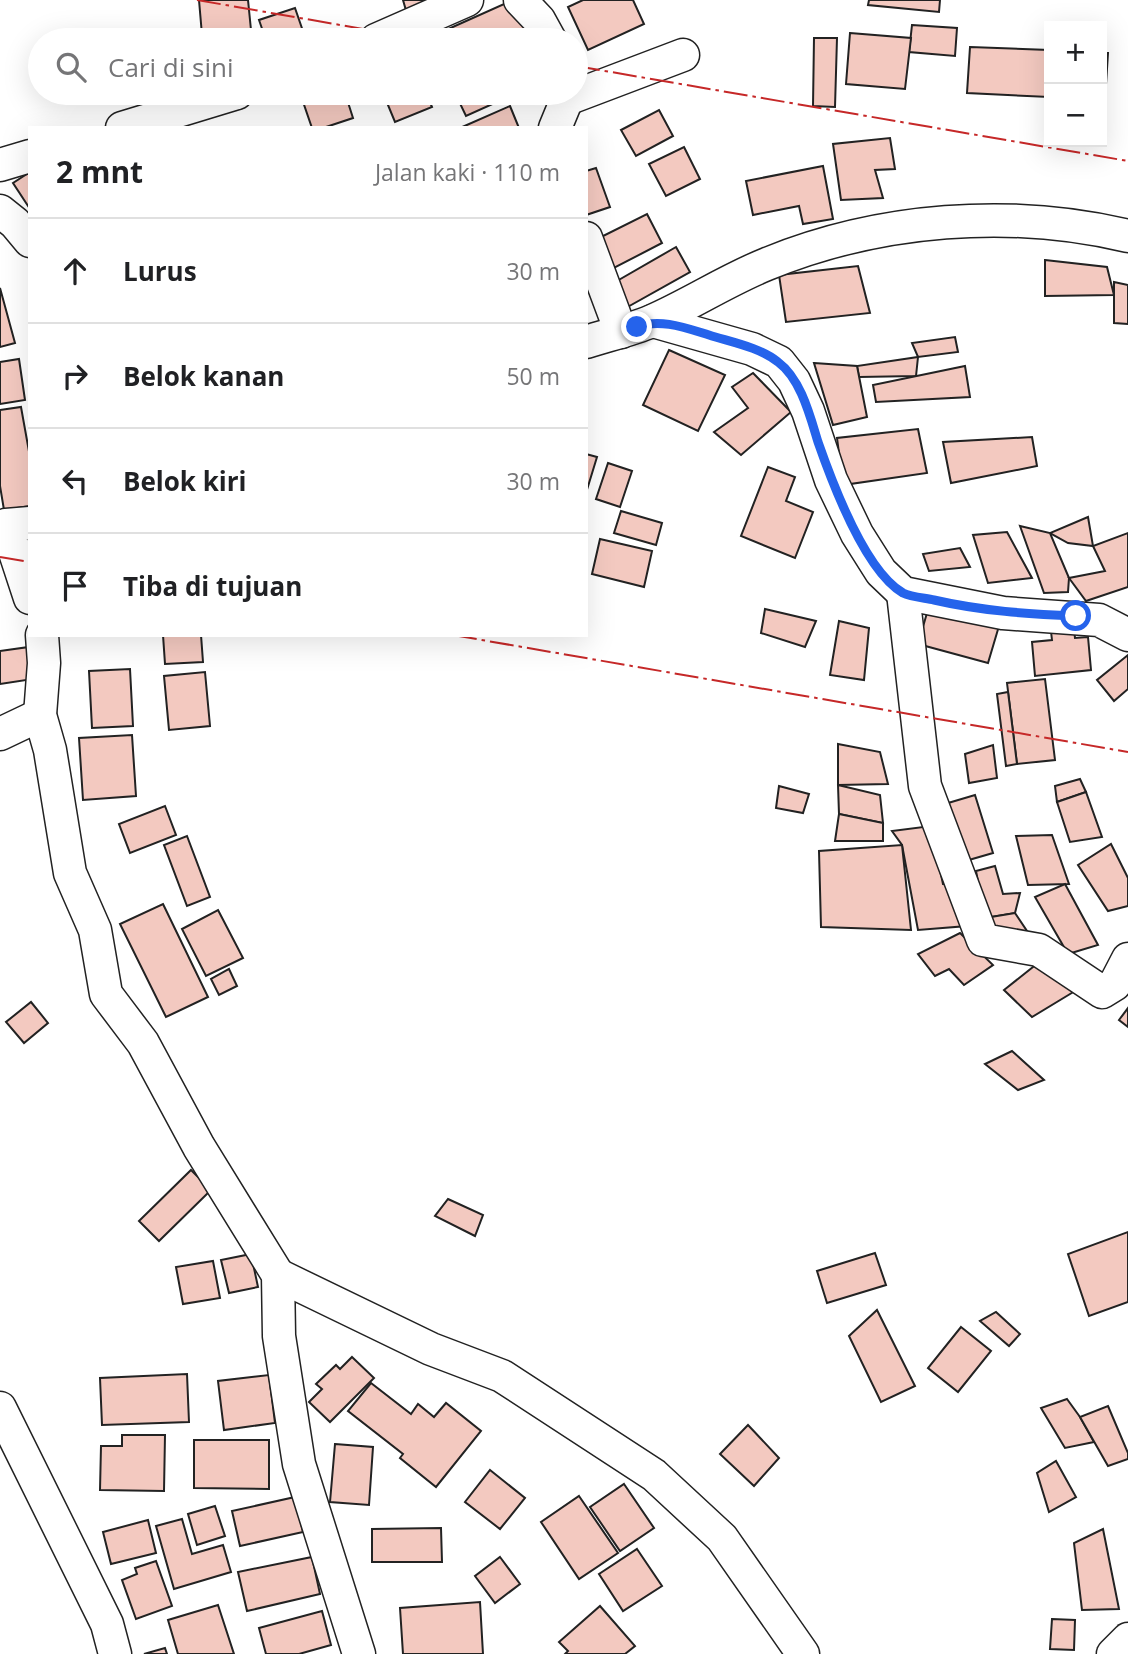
<!DOCTYPE html>
<html lang="id">
<meta charset="utf-8">
<style>
body{margin:0;font-family:"Open Sans",sans-serif;background:#f6f6f6;color:#202124}
.controls{position:absolute;right:21px;top:21px;display:grid;overflow:hidden;border-radius:0px;box-shadow:0 7px 28px #0002}
.controls button{width:63px;height:63px;display:grid;place-items:center;padding:0;border:0;border-bottom:2px solid #e0e0e0;background:#fff;color:#202124;font:35px sans-serif}
.stop{position:absolute;width:21px;height:21px;margin:-16px;border:5px solid #2563eb;border-radius:50%;background:#fff}
.stop.end{background:#2563eb;border-color:#fff;box-shadow:0 2px 7px #0008}
.list{margin:0;padding:0;list-style:none}
h2{display:flex;justify-content:space-between;align-items:center;height:91px;margin:0;padding:0 28px;font-size:30px}
h2 small{font-size:23px;font-weight:400;color:#757577}
.list li{display:grid;grid-template-columns:46px 1fr auto;gap:21px;align-items:center;box-sizing:border-box;height:105px;padding:0 28px;border-top:2px solid #e0e0e0}
.list b{display:block;font-size:26px;white-space:nowrap}
.list em{font-size:23px;font-style:normal;color:#757577}
.icon{flex:none;width:38px;height:38px;fill:none;stroke:currentColor;stroke-width:2;stroke-linecap:round;stroke-linejoin:round}
.map{position:relative;flex:none;width:1128px;height:1654px;overflow:hidden}
.search{position:absolute;background:#fff;box-shadow:0 7px 28px #0002;left:28px;top:28px;width:560px;height:77px;display:flex;align-items:center;gap:18px;box-sizing:border-box;padding:0 24px;border-radius:38px;color:#757577;font-size:26px}
.panel{position:absolute;background:#fff;box-shadow:0 7px 28px #0002;left:28px;top:126px;width:560px;height:511px;border-radius:0px}
.map>svg:first-child{display:block}
</style>
<div class="map">
<svg width="1128" height="1654" viewBox="0 0 1128 1654">
<rect width="100%" height="100%" fill="#fff"/>
<g fill="#f3c9c0" stroke="#222" stroke-width="2">
<path d="M199,0h49l3,30 -49,5z"/>
<path d="M403,0h48l-44,14z"/>
<path d="M513,0l33,31 -22,9h-73l-5,-10z"/>
<path d="M583,0h50l11,24 -56,26 -20,-43z"/>
<path d="M869,0h71l-1,12 -71,-7z"/>
<path d="M295,8l11,32h-40l-7,-20z"/>
<path d="M912,25l45,3 -2,28 -46,-4z"/>
<path d="M850,33l61,5 -6,51 -59,-5z"/>
<path d="M814,38h23l-2,69 -22,-1z"/>
<path d="M970,47l79,3v47l-82,-4z"/>
<path d="M1102,53h6l-3,47h-3z"/>
<path d="M300,93h45l8,25 -30,10h-11z"/>
<path d="M383,93h43l6,14 -37,15z"/>
<path d="M455,93h62l-51,23z"/>
<path d="M510,106l9,22h-59z"/>
<path d="M659,110l14,26 -37,20 -15,-26z"/>
<path d="M890,138l5,31 -20,1 8,28 -42,2 -8,-56z"/>
<path d="M684,147l16,32 -34,17 -17,-32z"/>
<path d="M823,166l10,53 -30,5 -4,-18 -46,9 -7,-34z"/>
<path d="M596,168l14,39 -24,8v-44z"/>
<path d="M30,172v37l-17,-26z"/>
<path d="M647,214l15,29 -54,28 -15,-30z"/>
<path d="M676,247l14,25 -66,37 -14,-24z"/>
<path d="M1045,260l62,7 7,28 -69,1z"/>
<path d="M858,266l12,47 -84,9 -7,-47z"/>
<path d="M1114,282l14,3v39l-14,-1z"/>
<path d="M0,288l15,55 -15,4z"/>
<path d="M955,337l3,15 -40,5 -6,-14z"/>
<path d="M669,350l56,25 -27,56 -55,-26z"/>
<path d="M918,357l-2,19 -57,1 -2,-11z"/>
<path d="M19,359l6,41 -25,4v-42z"/>
<path d="M814,363l43,3 10,51 -34,8z"/>
<path d="M965,366l5,31 -94,5 -3,-17z"/>
<path d="M753,373l38,39 -50,43 -27,-23 34,-24 -16,-21z"/>
<path d="M21,407l9,50v49l-26,4 -4,-24v-76z"/>
<path d="M918,429l9,44 -84,12 -6,-47z"/>
<path d="M1032,437l5,29 -86,17 -8,-41z"/>
<path d="M586,454l11,3 -11,36z"/>
<path d="M608,463l24,8 -12,36 -24,-8z"/>
<path d="M768,467l27,10 -9,24 27,11 -18,46 -54,-22z"/>
<path d="M621,511l41,12 -6,22 -42,-12z"/>
<path d="M1088,517l5,29 -25,-3 -18,-10z"/>
<path d="M1020,526l30,7 19,45 -1,14 -24,1z"/>
<path d="M1007,532l25,46 -44,5 -15,-48z"/>
<path d="M1128,533v54l-42,14 -17,-23 36,-7 -12,-25z"/>
<path d="M600,539l52,12 -8,36 -52,-13z"/>
<path d="M960,548l10,19 -41,4 -6,-17z"/>
<path d="M929,606l70,20 -11,37 -70,-19z"/>
<path d="M765,609l51,12 -11,26 -44,-14z"/>
<path d="M1073,620l2,18 13,-1 3,33 -56,6 -3,-34 20,-2 -2,-17z"/>
<path d="M839,621l30,7 -5,52 -34,-5z"/>
<path d="M163,635h38l2,27 -38,2z"/>
<path d="M29,647l4,32 -33,5v-33z"/>
<path d="M1128,655v34l-14,12 -17,-21z"/>
<path d="M130,669l3,57 -41,2 -3,-57z"/>
<path d="M205,672l5,54 -41,4 -5,-54z"/>
<path d="M1045,679l10,81 -38,4 -10,-81z"/>
<path d="M1008,692l9,72 -11,2 -9,-72z"/>
<path d="M132,735l4,61 -53,4 -4,-62z"/>
<path d="M838,744l42,8 8,32 -50,1z"/>
<path d="M993,745l4,33 -28,5 -4,-29z"/>
<path d="M1080,779l6,13 -29,10 -2,-16z"/>
<path d="M838,785l42,10 3,28 -44,-9z"/>
<path d="M779,786l30,8 -6,19 -27,-5z"/>
<path d="M1086,792l16,45 -32,5 -13,-40z"/>
<path d="M975,795l18,58 -38,11 -17,-58z"/>
<path d="M165,806l11,29 -46,18 -11,-29z"/>
<path d="M839,814l44,9v18h-48z"/>
<path d="M931,826l12,58 15,1 9,41 -49,4 -16,-85 -10,-14z"/>
<path d="M1052,835l17,49 -41,1 -12,-49z"/>
<path d="M187,836l23,61 -23,9 -23,-61z"/>
<path d="M1111,844l17,34v28l-20,5 -30,-46z"/>
<path d="M902,845l9,85 -90,-3 -2,-76z"/>
<path d="M995,866l8,28 17,-1 -5,20 -30,5 -9,-47z"/>
<path d="M1065,884l33,61 -30,9 -33,-57z"/>
<path d="M163,904l45,93 -42,20 -46,-93z"/>
<path d="M218,910l25,48 -37,18 -24,-47z"/>
<path d="M1015,913l14,21 -38,3 -6,-19z"/>
<path d="M960,933l33,32 -29,20 -15,-16 -14,7 -17,-22z"/>
<path d="M1038,963l37,28 -43,26 -28,-27z"/>
<path d="M229,969l8,17 -18,9 -8,-16z"/>
<path d="M31,1002l17,21 -24,20 -18,-21z"/>
<path d="M1128,1008v19l-9,-7z"/>
<path d="M1012,1051l32,29 -26,10 -33,-26z"/>
<path d="M191,1170l20,20 -52,51 -20,-20z"/>
<path d="M448,1199l35,16 -8,21 -40,-20z"/>
<path d="M1128,1232v70l-39,14 -21,-62z"/>
<path d="M875,1253l11,32 -59,18 -10,-32z"/>
<path d="M251,1254l7,33 -29,6 -8,-33z"/>
<path d="M213,1261l7,37 -37,6 -7,-37z"/>
<path d="M877,1310l38,76 -34,16 -32,-66z"/>
<path d="M996,1312l24,22 -11,12 -29,-25z"/>
<path d="M961,1327l30,24 -33,41 -30,-24z"/>
<path d="M352,1357l22,21 -44,44 -21,-20 13,-13 -6,-5 20,-19 4,4z"/>
<path d="M187,1374l2,48 -87,3 -2,-47z"/>
<path d="M269,1375l6,48 -51,7 -6,-49z"/>
<path d="M371,1383l40,31 7,-10 16,13 12,-14 35,28 -45,56 -36,-29 3,-4 -55,-43z"/>
<path d="M1067,1399l13,18 14,25 -29,6 -24,-40z"/>
<path d="M1108,1406l20,47v6l-20,7 -28,-49z"/>
<path d="M748,1425l31,33 -25,28 -34,-32z"/>
<path d="M122,1435h43l-1,56 -64,-1 1,-44h21z"/>
<path d="M194,1440h75v49l-75,-1z"/>
<path d="M335,1444l38,3 -4,58 -39,-3z"/>
<path d="M1056,1461l20,36 -27,15 -12,-39z"/>
<path d="M490,1470l35,28 -25,31 -35,-27z"/>
<path d="M624,1484l30,44 -34,23 -30,-44z"/>
<path d="M579,1496l39,57 -39,26 -38,-57z"/>
<path d="M295,1497l8,35 -63,14 -8,-35z"/>
<path d="M215,1506l10,30 -28,9 -9,-31z"/>
<path d="M182,1519l10,35 31,-9 8,27 -57,17 -18,-63z"/>
<path d="M148,1520l8,33 -45,11 -8,-32z"/>
<path d="M441,1528l1,34h-70v-33z"/>
<path d="M1103,1529l16,80 -37,1 -8,-67z"/>
<path d="M637,1549l25,37 -39,25 -24,-37z"/>
<path d="M312,1557l8,37 -73,17 -9,-39z"/>
<path d="M500,1557l20,27 -25,19 -20,-27z"/>
<path d="M156,1561l16,45 -36,13 -14,-39 15,-6 -2,-6z"/>
<path d="M480,1602l3,52h-80l-3,-46z"/>
<path d="M218,1605l16,49h-56l-10,-34z"/>
<path d="M600,1606l35,40 -10,8h-60l3,-3 -9,-9z"/>
<path d="M322,1611l9,34 -32,9h-33l-7,-26z"/>
<path d="M1052,1619l23,1 -1,30 -24,-1z"/>
<path d="M165,1648l2,6h-23z"/>
</g>
<g fill="none" stroke-linecap="round" stroke-linejoin="round">
<g stroke="#222" stroke-width="35">
<g id="street">
<path d="M520,0l19,20 11,20"/>
<path d="M376,40l91,-40"/>
<path d="M567,99l116,-44"/>
<path d="M122,128l115,-35"/>
<path d="M555,128l12,-29 -1,-6"/>
<path d="M0,165l30,-9"/>
<path d="M0,211l15,12 15,18"/>
<path d="M586,238l35,94"/>
<path d="M653,321l99,28 27,13 15,19 14,30 23,69 26,54 24,38 22,21 100,20 96,7 29,15"/>
<path d="M586,342c22,-7 45,-12 66,-21 39,-17 75,-41 115,-57 112,-46 244,-56 361,-28"/>
<path d="M30,523l-24,2 24,73"/>
<path d="M903,593l22,193 58,154 56,10 63,42 13,-8 13,-25"/>
<path d="M42,635l2,28 -4,52 10,35 20,123 25,57 11,64 37,49 56,104 79,128 1,61 20,128 60,190"/>
<path d="M0,734l40,-19"/>
<path d="M278,1275l153,74 71,27 152,99 68,63 81,116"/>
<path d="M0,1408l107,216 8,30"/>
<path d="M1113,1654l15,-15"/>
</g>
</g>
<use href="#street" stroke="#fff" stroke-width="32"/>
<g stroke="#c62828" stroke-width="2" stroke-dasharray="24 5 3.5 5" stroke-linecap="butt">
<path d="M197,0l229,40"/>
<path d="M576,66l552,95"/>
<path d="M0,557l30,5"/>
<path d="M453,635l675,117"/>
</g>
</g>
<g fill="none" stroke-linecap="round" stroke-linejoin="round">
<path stroke="#2563eb" stroke-width="9" d="M637,327c23,-9 49,1 72,8 22,7 50,12 69,27 23,17 32,54 40,80 14,40 47,129 85,151 8,4 22,5 31,7 48,11 94,14 142,16"/>
</g>
</svg>
<div class="controls">
<button>+</button>
<button>−</button>
</div>
<div class="stop" style="left:1076px;top:616px"></div>
<div class="stop end" style="left:637px;top:327px"></div>
<div class="search"><svg class="icon" aria-label="search" viewBox="0 0 24 24"><circle cx="10" cy="10" r="6"/><path d="M15 15l6 6"/></svg>Cari di sini</div>
<section class="panel">
<h2>2 mnt<small>Jalan kaki · 110 m</small></h2>
<ul class="list">
<li><svg class="icon" aria-label="ahead" viewBox="0 0 24 24"><path d="M12 20V5M6 11l6-6 6 6"/></svg><div><b>Lurus</b></div><em>30 m</em></li>
<li><svg class="icon" aria-label="right" viewBox="0 0 24 24"><path d="M7 20v-9h11M14 6l5 5-5 5"/></svg><div><b>Belok kanan</b></div><em>50 m</em></li>
<li><svg class="icon" aria-label="left" viewBox="0 0 24 24"><path d="M17 20v-9H6M10 6l-5 5 5 5"/></svg><div><b>Belok kiri</b></div><em>30 m</em></li>
<li><svg class="icon" aria-label="arrive" viewBox="0 0 24 24"><path d="M6 21V4h12l-3 4 3 4H6"/></svg><div><b>Tiba di tujuan</b></div></li>
</ul>
</section>
</div>
